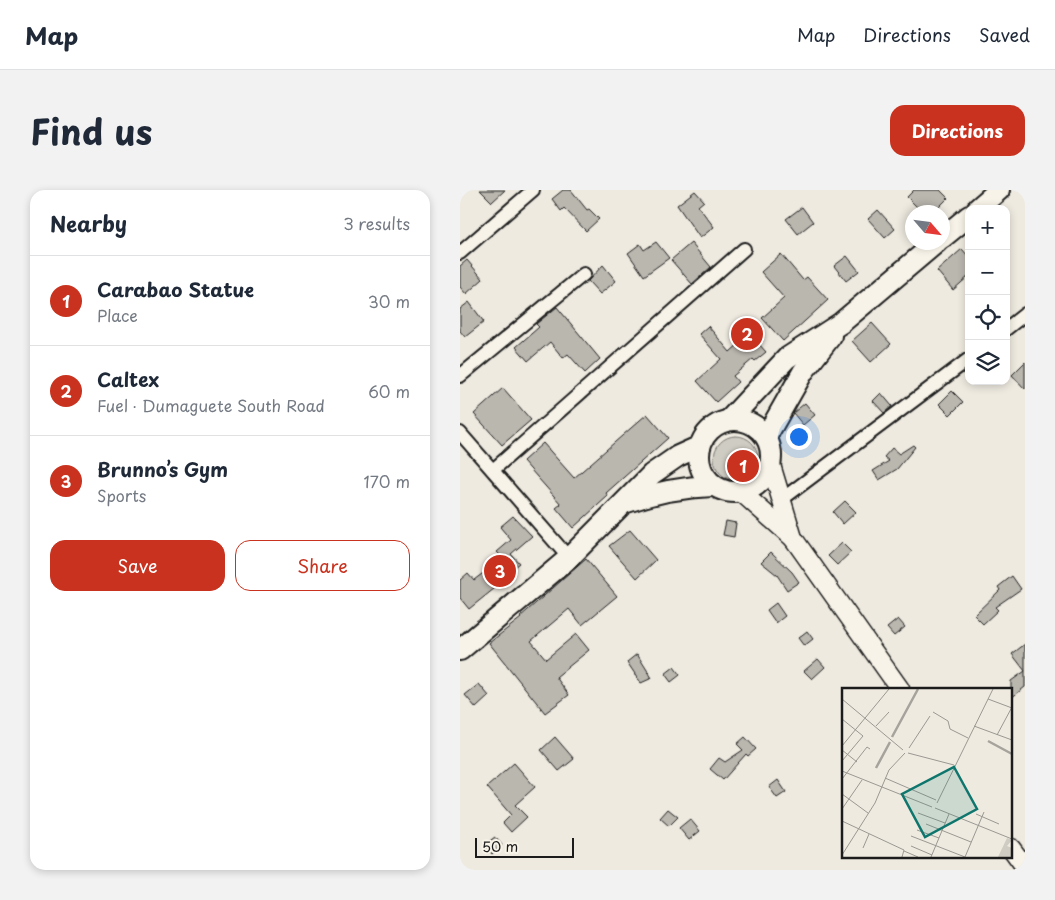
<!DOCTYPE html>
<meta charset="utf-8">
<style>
body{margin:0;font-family:"Playpen Sans",sans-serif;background:#f2f2f3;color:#1f2937}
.controls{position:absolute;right:15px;top:15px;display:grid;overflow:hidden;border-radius:10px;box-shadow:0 2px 8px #0003}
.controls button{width:45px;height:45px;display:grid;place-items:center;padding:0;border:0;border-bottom:1px solid #e0e1e3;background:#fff;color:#1f2937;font:25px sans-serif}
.compass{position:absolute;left:445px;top:15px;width:45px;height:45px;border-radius:50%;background:#fff;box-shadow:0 2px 8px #0003;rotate:118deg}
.scale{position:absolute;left:15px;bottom:12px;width:99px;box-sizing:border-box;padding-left:5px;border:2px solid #1c1c1c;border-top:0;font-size:14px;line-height:18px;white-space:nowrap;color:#1c1c1c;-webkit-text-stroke:4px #f7f3e8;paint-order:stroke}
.you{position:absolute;left:338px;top:246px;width:18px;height:18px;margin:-12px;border:4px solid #fff;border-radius:50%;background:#1a73e8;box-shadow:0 0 0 8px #1a73e833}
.badge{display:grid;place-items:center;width:32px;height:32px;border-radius:50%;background:#c8321e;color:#fff;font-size:16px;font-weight:700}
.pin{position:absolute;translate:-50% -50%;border:2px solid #fff;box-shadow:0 1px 5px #0006}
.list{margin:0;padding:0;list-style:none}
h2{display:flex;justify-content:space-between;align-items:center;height:65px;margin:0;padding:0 20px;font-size:21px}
h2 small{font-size:16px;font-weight:400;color:#747a83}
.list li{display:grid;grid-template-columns:32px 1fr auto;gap:15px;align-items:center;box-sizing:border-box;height:90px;padding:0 20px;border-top:1px solid #e0e1e3}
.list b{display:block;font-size:19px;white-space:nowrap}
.list p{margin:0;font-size:16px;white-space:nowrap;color:#747a83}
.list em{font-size:16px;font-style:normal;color:#747a83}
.actions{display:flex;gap:10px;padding:15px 20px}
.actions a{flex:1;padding:11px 0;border:1px solid #c8321e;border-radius:15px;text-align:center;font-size:18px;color:#c8321e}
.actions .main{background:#c8321e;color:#fff}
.icon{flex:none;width:28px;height:28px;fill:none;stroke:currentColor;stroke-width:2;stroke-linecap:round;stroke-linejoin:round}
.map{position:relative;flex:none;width:565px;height:680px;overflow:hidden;border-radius:15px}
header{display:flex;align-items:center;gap:30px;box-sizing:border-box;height:70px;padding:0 25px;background:#fff;border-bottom:1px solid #e0e1e3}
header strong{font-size:24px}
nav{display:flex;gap:28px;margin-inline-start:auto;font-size:18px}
.intro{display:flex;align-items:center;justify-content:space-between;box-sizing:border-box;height:120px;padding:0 30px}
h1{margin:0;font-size:35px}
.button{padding:12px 22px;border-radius:15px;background:#c8321e;color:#fff;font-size:18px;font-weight:700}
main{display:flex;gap:30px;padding:0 30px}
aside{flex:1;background:#fff;border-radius:15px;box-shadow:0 2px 8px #0003}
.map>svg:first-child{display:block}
</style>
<header>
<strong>Map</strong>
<nav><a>Map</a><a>Directions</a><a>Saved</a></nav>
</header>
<div class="intro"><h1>Find us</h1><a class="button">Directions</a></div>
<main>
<aside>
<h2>Nearby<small>3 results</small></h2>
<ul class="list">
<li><span class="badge">1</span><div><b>Carabao Statue</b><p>Place</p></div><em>30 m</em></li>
<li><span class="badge">2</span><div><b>Caltex</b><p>Fuel · Dumaguete South Road</p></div><em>60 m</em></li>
<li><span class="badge">3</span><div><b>Brunno’s Gym</b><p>Sports</p></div><em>170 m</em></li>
</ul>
<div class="actions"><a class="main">Save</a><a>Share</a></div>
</aside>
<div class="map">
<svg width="565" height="680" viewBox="0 0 565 680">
<rect width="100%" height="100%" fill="#eeeae0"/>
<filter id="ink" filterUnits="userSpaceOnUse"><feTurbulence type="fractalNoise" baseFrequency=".02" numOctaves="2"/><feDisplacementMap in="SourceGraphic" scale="10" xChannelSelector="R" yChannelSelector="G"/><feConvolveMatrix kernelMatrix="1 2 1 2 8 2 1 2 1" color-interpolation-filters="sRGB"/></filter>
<g filter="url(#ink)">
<circle fill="#cfccc3" stroke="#767470" cx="276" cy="268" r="22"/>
<g fill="#bab7af" stroke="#1c1c1c">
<path d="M20,0h25l-13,12z"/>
<path d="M103,0h8l16,20 2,-1 10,10 -13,12 -22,-23 -3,3 -9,-12z"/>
<path d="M454,0h26l8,8 -14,14h-12l-15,-15z"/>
<path d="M235,1l9,10 -6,5 16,21 -14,11 -23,-33z"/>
<path d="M342,17l11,15 -15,12 -12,-15z"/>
<path d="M418,20l17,19 -10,9 -17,-19z"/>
<path d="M196,52l13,16 -25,18 -16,-23 12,-9 4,6z"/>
<path d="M231,53l20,24 -19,17 -21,-24z"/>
<path d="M502,59l7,8v19l-16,14 -16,-19z"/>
<path d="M321,64l22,26 4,-3 21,23 -45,41 -21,-23 22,-20 -23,-26z"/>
<path d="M387,66l12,15 -13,10 -12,-15z"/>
<path d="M7,70l16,19 -17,15 -6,-7v-21z"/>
<path d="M143,75l13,16 -16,13 -12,-13z"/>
<path d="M9,112l15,20 -19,15 -5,-6v-22z"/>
<path d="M97,117l43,52 -15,14 -17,-19 -5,4 -13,-16 -22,19 -12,-14 23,-20 -3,-3z"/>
<path d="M412,133l19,21 -20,18 -19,-21z"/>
<path d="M248,136l22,26 20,-18 16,18 -11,9 -2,-2 -20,17 5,6 -22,20 -19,-21 24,-22 -22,-25z"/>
<path d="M565,172v27l-13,-14z"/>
<path d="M43,198l28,32 -29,25 -28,-31z"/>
<path d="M492,201l11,11 -13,13 -11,-11z"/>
<path d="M421,203l11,13 -8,7 -11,-12z"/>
<path d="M345,213l10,12 -12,10 -10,-12z"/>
<path d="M187,224l21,24 -62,55 2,3 -35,32 -17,-20 5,-4 -38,-43 20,-18 31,35z"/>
<path d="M453,255l2,2 -18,22 -18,11 -6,-9 16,-10 -5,-4 8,-9 7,6z"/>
<path d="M385,311l11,11 -13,12 -10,-12z"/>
<path d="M53,326l19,20 -21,18 8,9 -12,10 3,3 -41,33 -9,-11v-18l8,-7 6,7 29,-22 -6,-6 14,-12 -11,-13z"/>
<path d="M266,331l10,2 -2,14 -11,-2z"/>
<path d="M170,340l26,30 -19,18 -28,-32z"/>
<path d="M382,353l9,9 -14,13 -9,-9z"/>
<path d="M311,362l21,20 7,10 -12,8 -10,-15 -16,-13z"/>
<path d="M126,369l31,37 -35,29 -13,-16 -38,32 15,18 30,-25 13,16 -33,27 13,18 -24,18 -56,-70 32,-25 -1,-1z"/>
<path d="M552,386l9,13 -26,18 3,3 -15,14 -9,-9 26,-25 -2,-3z"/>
<path d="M316,413l9,13 -9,7 -9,-13z"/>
<path d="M438,429l7,8 -11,9 -7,-8z"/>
<path d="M347,441l6,8 -9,7 -6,-8z"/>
<path d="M565,454v43l-14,11v-17l14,-10 -13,-17z"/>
<path d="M177,464l15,24 -11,5 -14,-21z"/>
<path d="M358,469l7,8 -13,12 -8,-8z"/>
<path d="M214,477l6,8 -9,7 -6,-8z"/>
<path d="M19,494l10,12 -13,12 -11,-13z"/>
<path d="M95,547l19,22 -15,12 -18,-21z"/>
<path d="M285,547l11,12 -8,7 -2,-2 -23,26 -13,-11 9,-11 6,4 18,-12 -6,-6z"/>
<path d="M54,573l21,24 -20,18 12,12 -16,15 -8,-9 8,-8 -24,-28z"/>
<path d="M318,590l8,12 -9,6 -8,-11z"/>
<path d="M208,619l10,8 -9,9 -9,-8z"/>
<path d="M230,629l10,12 -11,9 -10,-12z"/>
<path d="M35,647l7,8 -10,9 -8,-9z"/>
</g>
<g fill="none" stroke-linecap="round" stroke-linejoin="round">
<g stroke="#1c1c1c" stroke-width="16">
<g id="minor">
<path d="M0,63l73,-63"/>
<path d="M546,139l19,-15"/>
<path d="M0,186l124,-102"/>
<path d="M0,243l109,125"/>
<path d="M33,280l251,-221"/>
<path d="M321,310l188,-141"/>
</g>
</g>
<g stroke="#1c1c1c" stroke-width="21">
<g id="secondary">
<path d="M311,275l22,73"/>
<path d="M281,302l52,46 107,151"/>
<path d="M551,658l14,19"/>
</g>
</g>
<g stroke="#1c1c1c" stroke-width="24">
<g id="trunk">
<path d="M517,19l22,-19"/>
<path d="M482,48l27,-22"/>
<circle cx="275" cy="266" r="36"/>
<path d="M269,230l58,-62 54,-35 96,-81"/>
<path d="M306,247l37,-65 28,-36"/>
<path d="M167,312c29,-10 56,-15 86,-16"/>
<path d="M0,460l109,-92 83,-84 26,-18 20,-9"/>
</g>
</g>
<use href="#minor" stroke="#f7f3e8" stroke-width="12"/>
<use href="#secondary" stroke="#f7f3e8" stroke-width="18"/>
<use href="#trunk" stroke="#f7f3e8" stroke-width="20"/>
</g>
</g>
<g transform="translate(382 498)">
<rect width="170" height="170" fill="#eeeae0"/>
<path d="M165,150l5,2 -5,6 5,2v9h-14z" fill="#cfccc3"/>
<path fill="none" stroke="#a6a39d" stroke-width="2.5" d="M50,49l26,-48M146,53l24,13M34,80l14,-26"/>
<path fill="none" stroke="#9a9892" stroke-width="1" d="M0,11l61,51M146,11l24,9M91,24l15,9 2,8 18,9M0,31l21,17 -21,25M34,38l13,-14M132,38l38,14M155,47l15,-28M0,58l47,-57M67,60l21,-32M0,62l15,12M66,65l46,12M0,83l90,36M43,90l51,22M0,91l25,-32 3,2M0,106l26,19M95,115l56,-114M93,120l77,31M0,121l20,-29M76,125l27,10M134,126l23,10M0,133l62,29 -2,7M84,136l45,18M75,142l22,8M69,148l54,21 19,-45M69,158l21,9M21,160l6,-14M62,163l14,6M0,167l33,-52 14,-33 16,-17M89,169l18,-43"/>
<path fill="#0f766e" fill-opacity="0.15" stroke="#0f766e" stroke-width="2.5" d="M112,79l23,42 -52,28 -23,-43z"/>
<rect width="170" height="170" fill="none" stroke="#1c1c1c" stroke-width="2.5"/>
</g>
</svg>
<div class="controls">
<button>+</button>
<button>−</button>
<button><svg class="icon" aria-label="locate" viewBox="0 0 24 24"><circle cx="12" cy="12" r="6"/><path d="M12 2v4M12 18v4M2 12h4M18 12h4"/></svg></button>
<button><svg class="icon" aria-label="layers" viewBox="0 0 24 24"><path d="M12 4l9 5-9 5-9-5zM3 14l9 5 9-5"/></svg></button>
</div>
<svg class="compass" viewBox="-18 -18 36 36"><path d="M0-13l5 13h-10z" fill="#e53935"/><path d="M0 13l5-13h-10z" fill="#747a83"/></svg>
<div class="scale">50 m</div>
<div class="you"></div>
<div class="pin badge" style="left:283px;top:276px">1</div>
<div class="pin badge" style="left:287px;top:144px">2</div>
<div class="pin badge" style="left:40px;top:381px">3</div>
</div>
</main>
